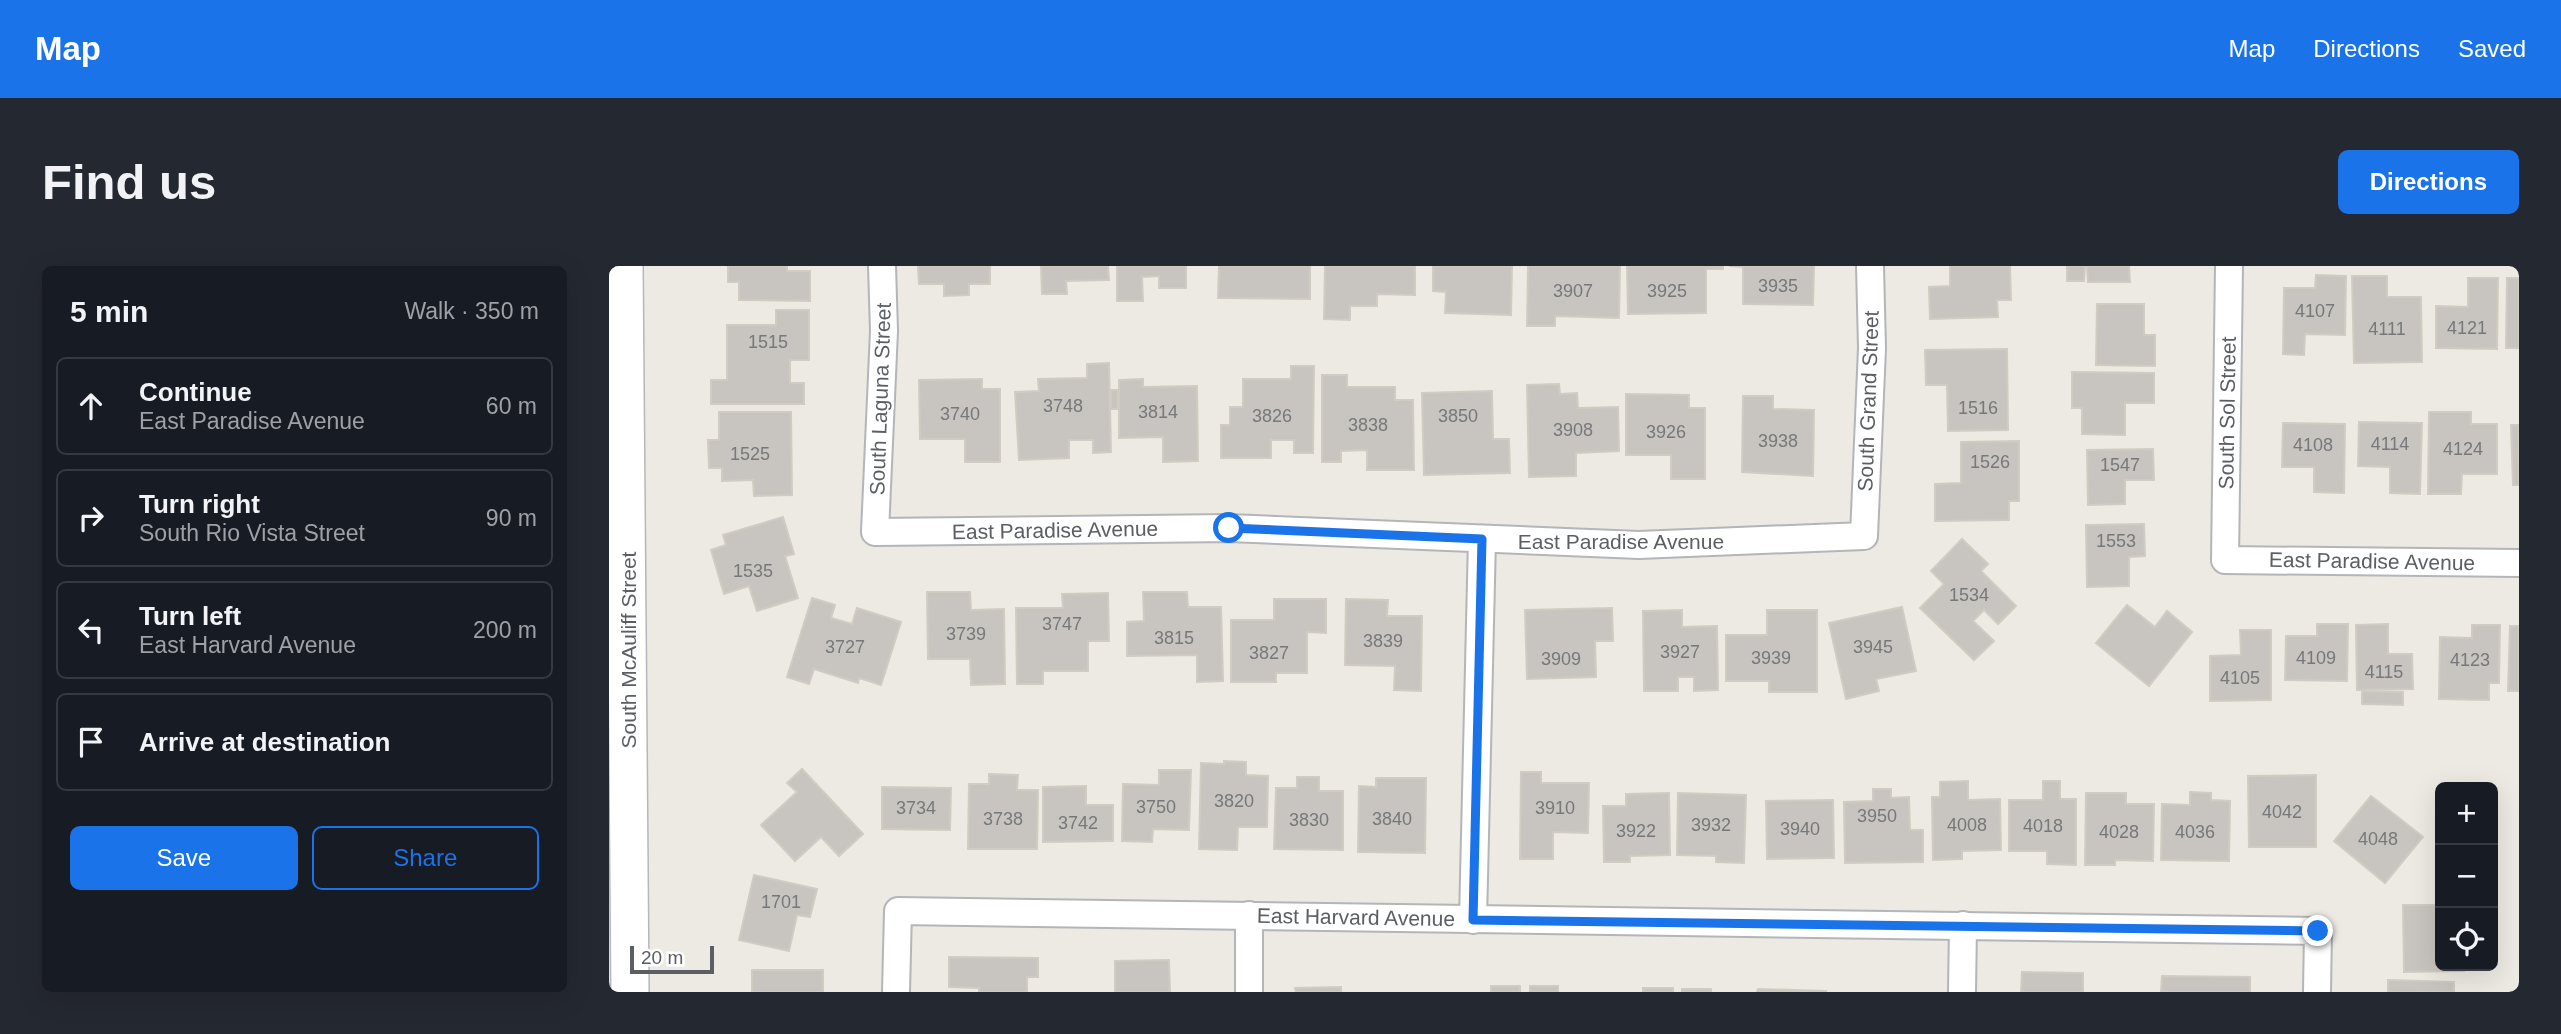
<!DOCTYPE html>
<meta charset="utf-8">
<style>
body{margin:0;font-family:Helvetica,sans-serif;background:#242831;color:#f1f3f6}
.controls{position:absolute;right:21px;bottom:21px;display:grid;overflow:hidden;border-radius:10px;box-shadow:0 7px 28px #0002}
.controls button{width:63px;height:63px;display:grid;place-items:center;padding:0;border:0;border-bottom:2px solid #363941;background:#171b24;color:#f1f3f6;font:35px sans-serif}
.scale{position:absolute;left:21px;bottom:18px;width:84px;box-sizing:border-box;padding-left:7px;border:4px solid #5b5e62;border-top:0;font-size:19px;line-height:24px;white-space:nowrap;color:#5b5e62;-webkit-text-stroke:5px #fff;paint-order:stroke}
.stop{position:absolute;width:21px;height:21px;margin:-16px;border:5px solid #1a73e8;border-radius:50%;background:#fff}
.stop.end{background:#1a73e8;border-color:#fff;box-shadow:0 2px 7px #0008}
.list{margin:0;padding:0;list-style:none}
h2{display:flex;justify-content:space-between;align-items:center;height:91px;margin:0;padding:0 28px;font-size:30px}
h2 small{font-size:23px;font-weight:400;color:#9ea1a6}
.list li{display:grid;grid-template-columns:46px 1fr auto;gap:21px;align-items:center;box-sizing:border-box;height:98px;margin:0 14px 14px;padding:0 14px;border:2px solid #363941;border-radius:10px}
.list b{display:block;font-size:26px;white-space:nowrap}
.list p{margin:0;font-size:23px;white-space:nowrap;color:#9ea1a6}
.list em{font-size:23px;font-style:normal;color:#9ea1a6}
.actions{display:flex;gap:14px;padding:21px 28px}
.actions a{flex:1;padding:16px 0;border:2px solid #1a73e8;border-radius:10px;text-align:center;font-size:24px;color:#1a73e8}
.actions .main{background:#1a73e8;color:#fff}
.icon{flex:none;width:38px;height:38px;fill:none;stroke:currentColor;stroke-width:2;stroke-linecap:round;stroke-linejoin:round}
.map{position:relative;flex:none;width:1910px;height:726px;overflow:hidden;border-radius:10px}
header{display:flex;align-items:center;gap:42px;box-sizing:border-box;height:98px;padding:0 35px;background:#1a73e8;color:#fff}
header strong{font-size:33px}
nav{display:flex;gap:38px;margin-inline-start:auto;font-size:24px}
.intro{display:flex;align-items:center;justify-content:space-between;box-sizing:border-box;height:168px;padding:0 42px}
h1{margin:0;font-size:49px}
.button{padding:18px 32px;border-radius:10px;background:#1a73e8;color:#fff;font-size:24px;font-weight:700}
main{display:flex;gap:42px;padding:0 42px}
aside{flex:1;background:#171b24;border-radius:10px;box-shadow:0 7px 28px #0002}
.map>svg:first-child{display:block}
</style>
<header>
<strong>Map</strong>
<nav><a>Map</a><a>Directions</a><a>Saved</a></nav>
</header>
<div class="intro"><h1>Find us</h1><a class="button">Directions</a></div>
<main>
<aside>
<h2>5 min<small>Walk · 350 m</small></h2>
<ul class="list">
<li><svg class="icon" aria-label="ahead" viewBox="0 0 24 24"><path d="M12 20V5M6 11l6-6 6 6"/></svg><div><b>Continue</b><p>East Paradise Avenue</p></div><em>60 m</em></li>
<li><svg class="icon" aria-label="right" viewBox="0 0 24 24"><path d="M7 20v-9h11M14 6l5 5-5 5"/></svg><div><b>Turn right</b><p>South Rio Vista Street</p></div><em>90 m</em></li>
<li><svg class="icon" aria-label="left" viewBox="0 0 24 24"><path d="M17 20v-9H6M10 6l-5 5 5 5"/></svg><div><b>Turn left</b><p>East Harvard Avenue</p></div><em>200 m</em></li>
<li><svg class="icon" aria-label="arrive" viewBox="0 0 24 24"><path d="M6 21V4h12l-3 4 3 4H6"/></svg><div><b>Arrive at destination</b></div></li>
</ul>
<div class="actions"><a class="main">Save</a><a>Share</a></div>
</aside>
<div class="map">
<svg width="1910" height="726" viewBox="0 0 1910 726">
<rect width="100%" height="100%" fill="#eceae2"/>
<g fill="#c8c5c0" stroke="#d0ccc1" stroke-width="2">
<path d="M119,0h59v5h23v30l-71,-1v-18h-11z"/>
<path d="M309,0h72v18h-21v11l-25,1v-12h-25z"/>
<path d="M432,0h67l1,14 -43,1 1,13h-25z"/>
<path d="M508,0h69v22h-27v-12l-17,1 1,24h-26z"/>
<path d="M610,0h91v33l-92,-1z"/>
<path d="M716,0h90v29l-38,-1v12h-27v14l-26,-1z"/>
<path d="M824,0h79l-1,49 -66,-2 1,-21 -13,-1z"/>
<path d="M919,0h92l-1,52 -64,-2v10h-28z"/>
<path d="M1018,0h96v3h-17v44l-78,1z"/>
<path d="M1120,0h85l-1,39 -70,-1v-37z"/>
<path d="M1341,0h60l1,34h-14l1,17 -68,2 -1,-32 21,-1z"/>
<path d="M1458,0h18l-1,15h-17z"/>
<path d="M1478,0h42l1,16h-42z"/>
<path d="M1707,9l30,1 -1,59 -40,-1 -1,21 -21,-1 1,-66h31z"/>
<path d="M1743,10h35v21h34l1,65 -68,1z"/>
<path d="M1859,12h30l-1,71 -61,-1v-42l32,1z"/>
<path d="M1898,12h12v70h-13z"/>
<path d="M1488,38h47v31h11v31l-59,-1z"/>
<path d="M167,44h33v50h-19v23h14v21h-93v-24h16v-55h49z"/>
<path d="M1398,83l1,81 -60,1 -1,-46h-21l-1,-35z"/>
<path d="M500,97l2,89 -18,1v-13h-24v18l-50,2 -4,-68 24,-1 -1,-12 49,-1v-14z"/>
<path d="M682,100h23l-1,87h-19v-13h-23v18h-50v-33h9v-18h13v-28h48z"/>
<path d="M1463,106l82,1v30h-29v32l-43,-1v-26h-10z"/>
<path d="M713,109h25v12h48v13h18l1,70h-47v-20l-26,1v11h-19z"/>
<path d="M373,113v10h18v73h-35v-23h-45l-1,-59z"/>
<path d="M534,113v8l54,-1 1,75 -35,1v-25l-44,1v-58z"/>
<path d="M950,118l1,10 17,-1 1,15 40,-1 1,44 -43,2v23l-47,1 -2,-92z"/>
<rect x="502" y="124" width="7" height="19"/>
<path d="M883,125l1,48h16l1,34 -86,2 -2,-82z"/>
<path d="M1017,128l63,1v13h16v71h-34v-24h-45z"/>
<path d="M1134,130h30v13l41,1 -1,66 -71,-4z"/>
<path d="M110,146h72l1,83 -38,1 -1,-16 -31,1v-13h-13l-1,-28h11z"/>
<path d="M1820,146h42v12h26v50h-35l-1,20h-33z"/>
<path d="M1750,156l63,1 -2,71 -30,-1v-26l-32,-1z"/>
<path d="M1674,157l62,1 -1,69 -30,-1v-25h-32z"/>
<path d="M1902,159h8v60h-6z"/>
<path d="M1410,175v60h-10v19l-74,1v-37l26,-1v-41z"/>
<path d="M1544,183l1,31h-29v24l-37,1 -1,-55z"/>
<path d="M174,251l11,37 -9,2 13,42 -41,13 -8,-25 -25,8 -13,-44 15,-5 -3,-10z"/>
<path d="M1535,258l1,32 -16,1v29l-42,1 -1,-62z"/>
<path d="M1353,273l26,25 -7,7 35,35 -18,18 -14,-14 -11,11 21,20 -20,19 -54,-52 24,-24 -13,-13z"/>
<path d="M318,326h43l1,18 33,-1 1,75 -34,1 -1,-26h-42z"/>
<path d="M534,326h44l1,15h33l2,74 -26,1v-27l-70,1v-34l17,-1z"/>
<path d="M499,327l1,48h-21v30h-45v13h-26l-1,-76h47l-1,-14z"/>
<path d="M203,332l23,7 -4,13 21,6 5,-16 44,14 -20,63 -22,-7 -1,5 -44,-14 -5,15 -22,-7z"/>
<path d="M665,333h52v34l-19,-1v41h-31v9h-45v-62h43z"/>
<path d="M737,333l42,1 -1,16h35l-1,75 -27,-1 1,-24 -50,-1z"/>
<path d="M1518,339l28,22 12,-16 25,21 -43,54 -53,-43z"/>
<path d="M1293,341l14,64 -40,8 3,12 -33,8 -17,-76z"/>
<path d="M1003,342l1,33h-18l1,36 -69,2 -2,-69z"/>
<path d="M1073,344v17l35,-1 1,64 -24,1v-14h-16v14h-34l-1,-80z"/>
<path d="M1158,344h50v82h-48v-11h-43v-46h41z"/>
<path d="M1708,358h31l-1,57 -62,-1 1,-44h31z"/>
<path d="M1779,358v30h24l1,35 -56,1 -1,-65z"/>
<path d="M1863,359h28l-1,58h-10v17l-50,-1 1,-62 32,1z"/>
<path d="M1901,360h9v65h-11z"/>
<path d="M1631,364h31v70l-61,1v-45l31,-1z"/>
<path d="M1753,425l41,1v13l-41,-1z"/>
<path d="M615,495l22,1v13l22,1 -1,51h-29l-1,23 -38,-1 2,-86 23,1z"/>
<path d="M193,503l61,65 -24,22 -18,-19 -26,24 -34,-36 36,-33 -10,-9z"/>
<path d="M550,504h32l-2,60 -36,-1 -1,13 -30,-1 1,-57 36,1z"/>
<path d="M912,506h20v11h48l-1,50 -35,-1v27h-33z"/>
<path d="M380,508l29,1 -1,15h21l-1,59h-69l1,-65h20z"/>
<path d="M1707,509v72h-67l-1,-71z"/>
<path d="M688,511h22v14h24v59l-69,-1 2,-61h21z"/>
<path d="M767,512h50l-1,75 -67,-1 1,-66 17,1z"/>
<path d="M1359,515v19l32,-1 1,51 -39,1v8l-29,1 -1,-63h8v-15z"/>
<path d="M1434,515h17v18h16v66l-29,-1v-13h-38v-51h34z"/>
<path d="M477,520v19h27v36l-70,1v-55z"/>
<path d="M273,521l69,1 -1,42 -68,-1z"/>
<path d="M1264,523h18v9l18,-1 1,33h13v32l-78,1 -1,-61 29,-1z"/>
<path d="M1581,526l21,1v7l19,1 -1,60 -68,-1 1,-56 28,1z"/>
<path d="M1060,527l1,62 -40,1v6h-26l-1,-56h23v-12z"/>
<path d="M1069,527l68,2 -2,68 -28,-1v-6l-39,-1z"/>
<path d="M1477,527h40v11h28l-1,57 -38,-1v5h-30z"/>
<path d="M1762,530l52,41 -38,46 -51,-42z"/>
<path d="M1224,534l1,58 -67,1 -1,-58z"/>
<path d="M145,609l63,14 -7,28 -13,-2 -8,36 -50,-11z"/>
<path d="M1794,639h37v61h24v5l-60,1z"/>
<path d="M340,691l89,1v19h-11v15h-48v-4l-30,-1z"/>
<path d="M560,694l1,32h-55v-31z"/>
<rect x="143" y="704" width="71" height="22"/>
<path d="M1413,706l61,1v19h-62z"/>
<path d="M1553,710l88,1v15h-89z"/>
<path d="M1779,714l66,2v10h-66z"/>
<rect x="882" y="720" width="29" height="6"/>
<rect x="921" y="720" width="28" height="6"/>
<path d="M732,721v5h-45l-1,-4z"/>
<rect x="1034" y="722" width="30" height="4"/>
<rect x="1073" y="723" width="29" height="3"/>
<path d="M1149,723l68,2v1h-69z"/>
</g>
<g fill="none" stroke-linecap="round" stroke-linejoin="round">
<g stroke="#b3b5b9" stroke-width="30">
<g id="street">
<path d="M273,0l2,65 -9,201 354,-4 410,17 225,-9 8,-188 -2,-82"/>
<path d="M1620,0l-4,294 294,3"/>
<path d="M864,654l9,-381"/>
<path d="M287,726l2,-81 1420,20 -1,61"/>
<path d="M640,726v-77"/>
<path d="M1353,726l1,-67"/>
</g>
</g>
<g stroke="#b4b7bc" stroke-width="40">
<path id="secondary" d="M15,0l6,726"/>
</g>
<use href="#street" stroke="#fff" stroke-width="26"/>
<use href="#secondary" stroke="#fff" stroke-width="37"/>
</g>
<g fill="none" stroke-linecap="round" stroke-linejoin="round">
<path stroke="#1a73e8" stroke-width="9" d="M620,262l253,11 -9,381 845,11"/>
</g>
<g text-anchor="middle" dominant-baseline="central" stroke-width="5" stroke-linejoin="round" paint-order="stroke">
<g font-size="18" fill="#76787a">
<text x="1169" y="20">3935</text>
<text x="964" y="25">3907</text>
<text x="1058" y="25">3925</text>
<text x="1706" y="45">4107</text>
<text x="1858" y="62">4121</text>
<text x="1778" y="63">4111</text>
<text x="159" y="76">1515</text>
<text x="454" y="140">3748</text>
<text x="1369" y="142">1516</text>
<text x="549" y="146">3814</text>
<text x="351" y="148">3740</text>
<text x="663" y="150">3826</text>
<text x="849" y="150">3850</text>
<text x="759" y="159">3838</text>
<text x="964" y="164">3908</text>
<text x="1057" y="166">3926</text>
<text x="1169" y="175">3938</text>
<text x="1781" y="178">4114</text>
<text x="1704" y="179">4108</text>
<text x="1854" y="183">4124</text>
<text x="141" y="188">1525</text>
<text x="1381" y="196">1526</text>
<text x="1511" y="199">1547</text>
<text x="1507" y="275">1553</text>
<text x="144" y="305">1535</text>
<text x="1360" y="329">1534</text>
<text x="453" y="358">3747</text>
<text x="357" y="368">3739</text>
<text x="565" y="372">3815</text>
<text x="774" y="375">3839</text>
<text x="236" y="381">3727</text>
<text x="1264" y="381">3945</text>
<text x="1071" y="386">3927</text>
<text x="660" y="387">3827</text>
<text x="1162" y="392">3939</text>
<text x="1707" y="392">4109</text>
<text x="952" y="393">3909</text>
<text x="1861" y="394">4123</text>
<text x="1775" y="406">4115</text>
<text x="1631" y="412">4105</text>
<text x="625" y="535">3820</text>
<text x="547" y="541">3750</text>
<text x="307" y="542">3734</text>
<text x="946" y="542">3910</text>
<text x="1673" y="546">4042</text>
<text x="1268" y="550">3950</text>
<text x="394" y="553">3738</text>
<text x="783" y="553">3840</text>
<text x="700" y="554">3830</text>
<text x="469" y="557">3742</text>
<text x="1102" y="559">3932</text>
<text x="1358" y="559">4008</text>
<text x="1434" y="560">4018</text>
<text x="1191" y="563">3940</text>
<text x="1027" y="565">3922</text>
<text x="1510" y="566">4028</text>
<text x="1586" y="566">4036</text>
<text x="1769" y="573">4048</text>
<text x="172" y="636">1701</text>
</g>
<g font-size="21" fill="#5b5e62" stroke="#fff">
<text transform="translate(271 133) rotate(-88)">South Laguna Street</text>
<text transform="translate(1259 135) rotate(-88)">South Grand Street</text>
<text transform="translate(1618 147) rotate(-89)">South Sol Street</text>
<text transform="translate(446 264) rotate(-1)">East Paradise Avenue</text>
<text x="1012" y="275">East Paradise Avenue</text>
<text transform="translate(1763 295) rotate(1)">East Paradise Avenue</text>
<text transform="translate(19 384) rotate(-90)">South McAuliff Street</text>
<text transform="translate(747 651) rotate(1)">East Harvard Avenue</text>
</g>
</g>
</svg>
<div class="controls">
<button>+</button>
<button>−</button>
<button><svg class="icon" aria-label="locate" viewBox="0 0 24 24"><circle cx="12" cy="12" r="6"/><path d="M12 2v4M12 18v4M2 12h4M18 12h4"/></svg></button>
</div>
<div class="scale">20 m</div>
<div class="stop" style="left:620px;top:262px"></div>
<div class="stop end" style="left:1709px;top:665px"></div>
</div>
</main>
